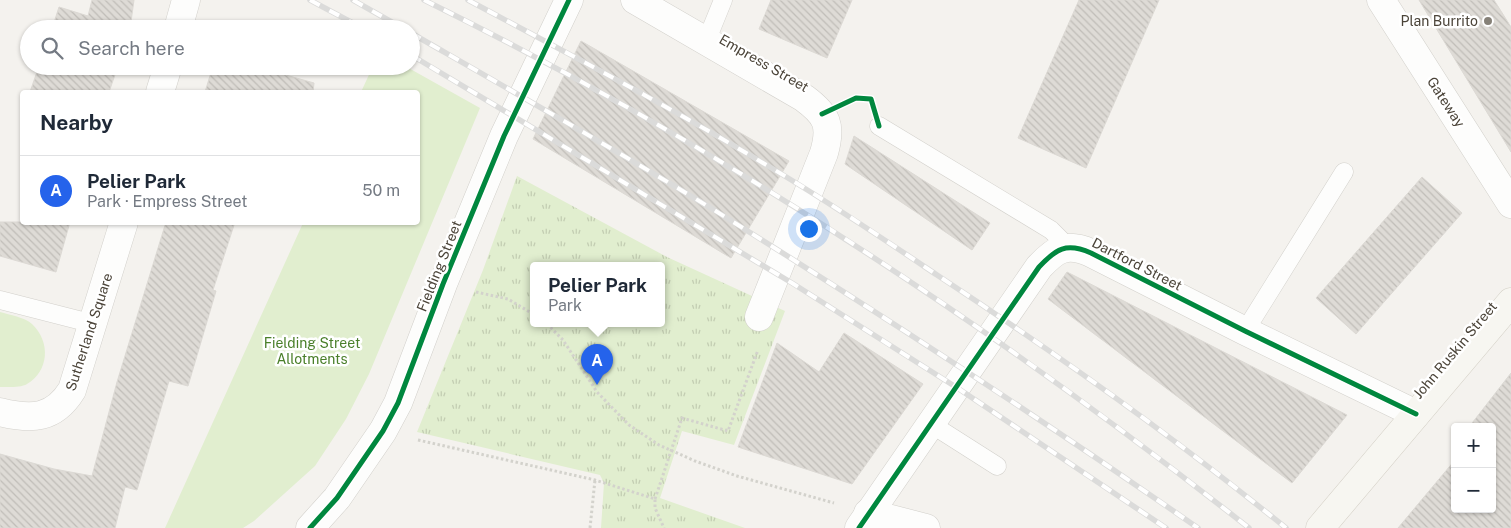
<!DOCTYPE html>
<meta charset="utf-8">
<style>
body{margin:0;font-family:"Public Sans",sans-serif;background:#f2f2f3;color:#1f2937}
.controls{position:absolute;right:15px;bottom:15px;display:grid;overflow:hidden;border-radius:5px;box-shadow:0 1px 4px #0004}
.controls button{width:45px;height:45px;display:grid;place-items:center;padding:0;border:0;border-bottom:1px solid #e0e1e3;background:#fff;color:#1f2937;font:25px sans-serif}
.you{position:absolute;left:808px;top:228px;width:18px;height:18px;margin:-12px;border:4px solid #fff;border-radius:50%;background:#1a73e8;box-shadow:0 0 0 8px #1a73e833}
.badge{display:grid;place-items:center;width:32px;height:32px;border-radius:50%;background:#2563eb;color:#fff;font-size:16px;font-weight:700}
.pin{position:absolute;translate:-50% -41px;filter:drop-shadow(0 1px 2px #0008)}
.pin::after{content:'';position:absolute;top:26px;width:18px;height:15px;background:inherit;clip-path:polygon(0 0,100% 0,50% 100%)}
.popup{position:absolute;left:530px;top:262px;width:135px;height:65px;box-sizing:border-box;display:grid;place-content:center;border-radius:5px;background:#fff;filter:drop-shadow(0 1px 4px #0005);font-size:16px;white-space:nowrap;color:#747a83}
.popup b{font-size:19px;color:#1f2937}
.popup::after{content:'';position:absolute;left:50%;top:100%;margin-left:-10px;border:10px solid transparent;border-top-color:#fff}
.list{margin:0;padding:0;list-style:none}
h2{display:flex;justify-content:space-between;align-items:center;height:65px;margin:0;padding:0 20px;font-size:21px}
h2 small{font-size:16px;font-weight:400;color:#747a83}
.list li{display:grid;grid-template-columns:32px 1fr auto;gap:15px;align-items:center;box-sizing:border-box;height:70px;padding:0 20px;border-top:1px solid #e0e1e3}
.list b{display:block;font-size:19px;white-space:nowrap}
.list p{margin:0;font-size:16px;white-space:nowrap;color:#747a83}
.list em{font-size:16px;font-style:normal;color:#747a83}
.icon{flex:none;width:28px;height:28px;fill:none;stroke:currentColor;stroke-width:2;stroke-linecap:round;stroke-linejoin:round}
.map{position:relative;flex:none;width:1511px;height:528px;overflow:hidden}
.search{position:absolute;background:#fff;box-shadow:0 1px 4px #0004;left:20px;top:20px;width:400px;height:55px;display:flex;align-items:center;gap:12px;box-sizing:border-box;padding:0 18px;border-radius:28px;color:#747a83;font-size:19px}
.panel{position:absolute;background:#fff;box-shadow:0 1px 4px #0004;left:20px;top:90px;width:400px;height:135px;border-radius:5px}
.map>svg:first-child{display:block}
</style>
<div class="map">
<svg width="1511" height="528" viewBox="0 0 1511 528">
<defs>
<pattern id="park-tufts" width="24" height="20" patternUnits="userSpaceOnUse" patternTransform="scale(1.25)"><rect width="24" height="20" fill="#e1eecf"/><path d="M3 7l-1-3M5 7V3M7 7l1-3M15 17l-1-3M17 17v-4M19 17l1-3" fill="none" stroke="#c3cdb2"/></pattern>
<pattern id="building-back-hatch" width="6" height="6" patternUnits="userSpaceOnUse" patternTransform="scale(1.25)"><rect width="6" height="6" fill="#dedbd6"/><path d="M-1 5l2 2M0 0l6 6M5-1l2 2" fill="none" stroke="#c0bdb8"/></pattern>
</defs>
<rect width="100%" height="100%" fill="#f4f2ee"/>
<g fill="#e1eecf">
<path d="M373,66h32l75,42 -111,266 -23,45 -31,47 -61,55 -11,7h-78l138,-305 115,-1v-130h-57z"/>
<path d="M0,312c10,3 24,5 32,12 19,18 17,47 -5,60 -7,4 -19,3 -27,3z"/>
</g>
<path fill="url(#park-tufts)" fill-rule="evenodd" d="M517,176l150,81 118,54 -51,134 -52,-14 -22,67 85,30h-144l3,-45 -4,-8 -183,-43 66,-162zM533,266h128v58h-128z"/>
<g fill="url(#building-back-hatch)" stroke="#dcd9d4">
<path d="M92,0h42l-4,29h-78l7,-22 29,9z"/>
<path d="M771,0h81l-25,58 -68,-29z"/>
<path d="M1079,0h80l-73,168 -68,-30z"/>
<path d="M1419,0h75l17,27v125z"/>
<path d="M581,41l208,120 -58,97 -198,-119z"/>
<path d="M39,66h79l-9,26h-79z"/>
<path d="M213,66h41l60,17 -1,9h-108z"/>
<path d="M854,136l136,87 -18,27 -127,-86z"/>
<path d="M1422,177l40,36 -106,121 -40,-36z"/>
<path d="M0,222h70l-14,50 -56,-16z"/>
<path d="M166,222h69l-22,68 3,1 -28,95 -19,-5 -32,109 -12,-3 -10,41h-115v-74l54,15 38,7 25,-94z"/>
<path d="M1067,272l280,143 -55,68 -244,-184z"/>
<path d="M844,333l79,51 -71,100 -114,-37 39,-104 42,29z"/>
<path d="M1511,373v155h-113l57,-68v49h37v-82h-23z"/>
</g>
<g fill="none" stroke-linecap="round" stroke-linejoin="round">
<g stroke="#d2d0cb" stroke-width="19">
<g id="lane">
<path d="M706,42l17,-42"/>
<path d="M879,126l172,104 17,17"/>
<path d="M0,300l94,24"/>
<path d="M1245,331l99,-159"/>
<path d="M931,424l66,42"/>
</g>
</g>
<g stroke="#d2d0cb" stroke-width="29">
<g id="street">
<path d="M635,0l169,98c23,17 28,27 20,55l-65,164"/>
<path d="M1381,0l130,204"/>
<path d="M178,29l8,-29"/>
<path d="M160,92l8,-26"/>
<path d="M0,412c32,8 54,7 72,-22l52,-168"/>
<path d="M868,513l58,15"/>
<path d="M310,528l27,-30 46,-67 15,-28 45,-119 61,-148 65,-136"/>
<path d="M859,528l180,-261c17,-18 27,-25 52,-14l154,78 171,83"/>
</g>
</g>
<g stroke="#d3cfc5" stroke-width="29">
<path id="secondary" d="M1320,528l191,-226"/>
</g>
<g stroke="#d3d2cc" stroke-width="3" stroke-dasharray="2.5 2.5" stroke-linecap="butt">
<path d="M476,292l32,7 25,15"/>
<path d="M547,324l16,16 34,52 32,33 30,20 36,16 42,15 97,27"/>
<path d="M418,440l177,40 60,19v9l9,20"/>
<path d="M655,499l27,-81 46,13 30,-81"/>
<path d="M590,528l5,-48"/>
</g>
<use href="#lane" stroke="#fdfdfc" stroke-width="18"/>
<use href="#street" stroke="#fdfdfc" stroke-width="28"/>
<use href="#secondary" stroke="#f7f6f1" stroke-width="28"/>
<g stroke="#dbdbda" stroke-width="5.5">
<g id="rail">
<path d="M310,0l54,29"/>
<path d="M353,0l51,29"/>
<path d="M424,0c295,145 567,325 825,528"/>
<path d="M468,0c101,54 202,107 300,166 58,34 114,72 169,109 120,79 237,162 349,253"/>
<path d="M411,33c101,58 203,116 303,177 164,102 326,208 484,318"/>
<path d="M411,55l381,228 167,106 207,139"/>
</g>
</g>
<use href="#rail" stroke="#fff" stroke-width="4" stroke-dasharray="11" stroke-linecap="butt"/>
<g stroke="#fff" stroke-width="8">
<g id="cycleway">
<path d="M822,114l34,-16 15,1 8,27"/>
<path d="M310,528l27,-30 46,-67 15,-28 45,-119 61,-148 65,-136"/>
<path d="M859,528l180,-261c17,-18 27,-25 52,-14l154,78 171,83"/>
</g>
</g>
<use href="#cycleway" stroke="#00873e" stroke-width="5"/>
</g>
<circle fill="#868178" stroke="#fff" stroke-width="2" cx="1488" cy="21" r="5"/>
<g text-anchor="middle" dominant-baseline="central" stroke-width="5" stroke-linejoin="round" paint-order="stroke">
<g font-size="14" fill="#4b4439" stroke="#fff" text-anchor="end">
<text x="1478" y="21">Plan Burrito</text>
</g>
<g font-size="14" fill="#4b4439" stroke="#fff">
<text transform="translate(764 63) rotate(30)">Empress Street</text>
<text transform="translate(1446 102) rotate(57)">Gateway</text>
<text transform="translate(1137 264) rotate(27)">Dartford Street</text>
<text transform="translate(439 266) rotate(-68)">Fielding Street</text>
<text transform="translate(89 332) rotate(-72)">Sutherland Square</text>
<text transform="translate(1455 350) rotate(-50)">John Ruskin Street</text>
</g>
<g font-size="14" fill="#4a7f2a" stroke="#fff">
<text x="312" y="343">Fielding Street<tspan x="312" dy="16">Allotments</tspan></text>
</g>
</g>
</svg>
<div class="controls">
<button>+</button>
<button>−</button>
</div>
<div class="you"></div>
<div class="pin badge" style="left:597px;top:385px">A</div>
<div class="popup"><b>Pelier Park</b>Park</div>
<div class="search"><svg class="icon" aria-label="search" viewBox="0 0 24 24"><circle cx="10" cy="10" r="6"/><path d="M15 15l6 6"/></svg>Search here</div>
<section class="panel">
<h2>Nearby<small></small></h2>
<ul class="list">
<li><span class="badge">A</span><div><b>Pelier Park</b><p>Park · Empress Street</p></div><em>50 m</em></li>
</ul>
</section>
</div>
